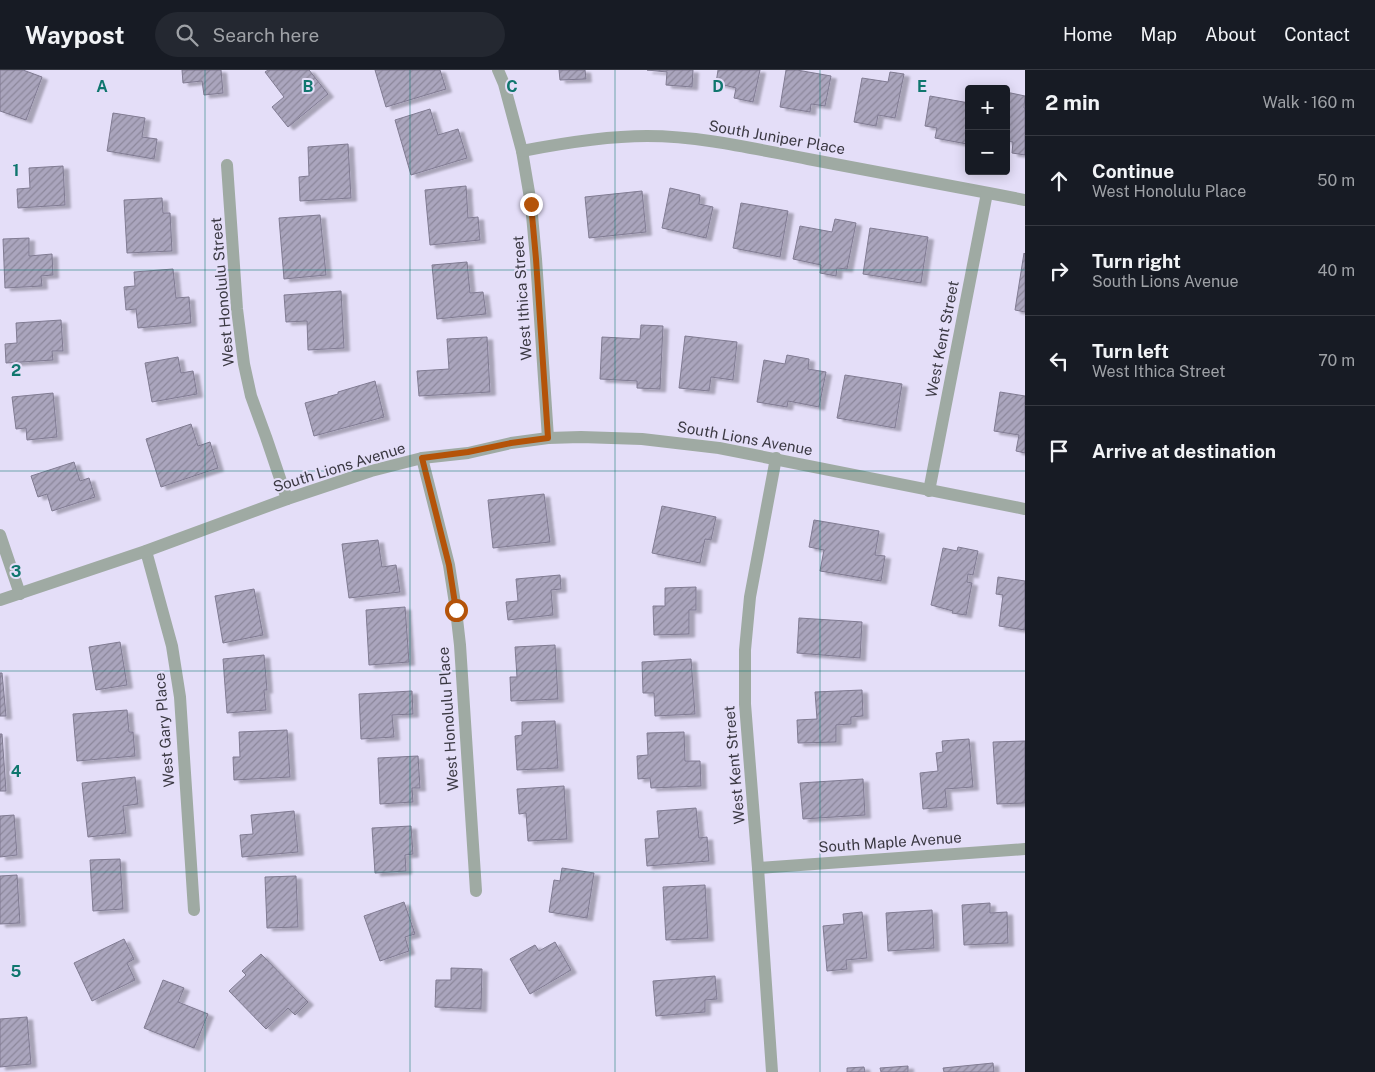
<!DOCTYPE html>
<meta charset="utf-8">
<style>
body{margin:0;font-family:"Public Sans",sans-serif;background:#242831;color:#f1f3f6}
.controls{position:absolute;right:15px;top:15px;display:grid;overflow:hidden;border-radius:5px;box-shadow:0 2px 12px #0003}
.controls button{width:45px;height:45px;display:grid;place-items:center;padding:0;border:0;border-bottom:1px solid #363941;background:#171b24;color:#f1f3f6;font:25px sans-serif}
.stop{position:absolute;width:15px;height:15px;margin:-11px;border:4px solid #b45309;border-radius:50%;background:#fff}
.stop.end{background:#b45309;border-color:#fff;box-shadow:0 1px 5px #0008}
.list{margin:0;padding:0;list-style:none}
h2{display:flex;justify-content:space-between;align-items:center;height:65px;margin:0;padding:0 20px;font-size:21px}
h2 small{font-size:16px;font-weight:400;color:#9ea1a6}
.list li{display:grid;grid-template-columns:32px 1fr auto;gap:15px;align-items:center;box-sizing:border-box;height:90px;padding:0 20px;border-top:1px solid #363941}
.list b{display:block;font-size:19px;white-space:nowrap}
.list p{margin:0;font-size:16px;white-space:nowrap;color:#9ea1a6}
.list em{font-size:16px;font-style:normal;color:#9ea1a6}
.icon{flex:none;width:28px;height:28px;fill:none;stroke:currentColor;stroke-width:2;stroke-linecap:round;stroke-linejoin:round}
.map{position:relative;flex:none;width:1025px;height:1002px;overflow:hidden}
header{display:flex;align-items:center;gap:30px;box-sizing:border-box;height:70px;padding:0 25px;background:#171b24;border-bottom:1px solid #363941}
header strong{font-size:24px}
nav{display:flex;gap:28px;margin-inline-start:auto;font-size:18px}
.search{width:350px;height:45px;background:#242831;display:flex;align-items:center;gap:12px;box-sizing:border-box;padding:0 18px;border-radius:28px;color:#9ea1a6;font-size:19px}
main{display:flex}
aside{flex:1;background:#171b24}
.map>svg:first-child{display:block}
</style>
<header>
<strong>Waypost</strong>
<div class="search"><svg class="icon" aria-label="search" viewBox="0 0 24 24"><circle cx="10" cy="10" r="6"/><path d="M15 15l6 6"/></svg>Search here</div>
<nav><a>Home</a><a>Map</a><a>About</a><a>Contact</a></nav>
</header>
<main>
<div class="map">
<svg width="1025" height="1002" viewBox="0 0 1025 1002">
<defs>
<pattern id="building-hatch" width="6" height="6" patternUnits="userSpaceOnUse" patternTransform="scale(1.25)"><rect width="6" height="6" fill="#aaa5bd"/><path d="M-1 1l2-2M0 6l6-6M5 7l2-2" fill="none" stroke="#8c879b"/></pattern>
<filter id="shadow"><feDropShadow dx="5.5" dy="3" stdDeviation="1" flood-color="#0004"/></filter>
</defs>
<rect width="100%" height="100%" fill="#e4def8"/>
<g fill="url(#building-hatch)" stroke="#807b92" filter="url(#shadow)">
<path d="M0,0h23l19,7 -16,43 -26,-9z"/>
<path d="M182,0h39l2,23 -19,2 -2,-14 -19,2z"/>
<path d="M268,0h41l19,24 -40,33 -16,-20 12,-10 -19,-25z"/>
<path d="M375,0h65l6,19 -60,18z"/>
<path d="M559,0h26l1,9 -26,1z"/>
<path d="M647,0h46l-1,17 -26,-2 1,-13z"/>
<path d="M718,0h42l-7,32 -19,-4 2,-10 -20,-5z"/>
<path d="M786,0h11l34,6 -6,30 -14,-2 -1,8 -30,-5z"/>
<path d="M890,2l14,2 -9,44 -17,-3 -2,11 -22,-4 8,-44 26,4z"/>
<path d="M1006,22l19,4 -1,12h1v47l-13,-2 1,-11 -7,-1z"/>
<path d="M930,26l39,7v31l-2,10 -32,-6 2,-10 -12,-2z"/>
<path d="M430,39l8,26 20,-6 9,29 -56,17 -16,-55z"/>
<path d="M113,43l32,5 -3,19 15,2 -3,20 -47,-8z"/>
<path d="M348,74l3,54 -51,3 -1,-24 10,-1 -1,-29z"/>
<path d="M63,96l2,39 -47,3 -1,-19 13,-1 -1,-20z"/>
<path d="M466,116l2,32 10,-1 2,23 -50,5 -5,-55z"/>
<path d="M670,118l30,7 -1,9 14,3 -7,31 -44,-10z"/>
<path d="M642,121l4,41 -57,6 -4,-41z"/>
<path d="M162,128l1,15h7l2,38 -45,2 -3,-53z"/>
<path d="M741,133l47,8 -8,46 -47,-9z"/>
<path d="M320,145l6,60 -42,4 -5,-61z"/>
<path d="M835,149l21,4 -9,46 -10,-1 -1,8 -16,-3 1,-8 -28,-6 7,-33 32,6z"/>
<path d="M870,158l58,9 -7,46 -58,-9z"/>
<path d="M29,168v18l23,-2 1,21 -12,1 1,10 -37,2 -2,-49z"/>
<path d="M1024,183l1,1v58l-10,-2z"/>
<path d="M467,192l3,31 13,-1 3,22 -49,5 -5,-54z"/>
<path d="M173,199l3,29 13,-1 2,26 -53,5 -2,-19 -10,1 -2,-23 11,-1 -1,-14z"/>
<path d="M341,221l3,57 -36,2 -1,-29 -21,1 -2,-27z"/>
<path d="M61,250l2,31h-11l1,9 -47,3 -1,-19 12,-1 -1,-20z"/>
<path d="M641,255l22,1 -3,63 -23,-1v-7l-37,-2 2,-42 38,2z"/>
<path d="M685,266l52,6 -4,38 -22,-3 -2,14 -30,-3z"/>
<path d="M487,267l3,55 -71,4 -2,-25 32,-2 -2,-30z"/>
<path d="M787,285l22,4 -1,10 18,3 -7,35 -31,-6 -1,6 -30,-5 7,-42 21,4z"/>
<path d="M178,287l3,16 12,-2 4,23 -45,8 -7,-39z"/>
<path d="M845,305l57,9 -7,44 -58,-10z"/>
<path d="M375,311l9,36 -70,19 -9,-33 33,-9v-2z"/>
<path d="M1000,322l25,4v57l-9,-2 3,-16 -25,-4z"/>
<path d="M53,323l4,44 -30,3 -1,-12 -10,1 -4,-32z"/>
<path d="M191,354l7,22 12,-4 8,26 -57,19 -15,-48z"/>
<path d="M74,392l6,19 9,-3 6,19 -43,14 -5,-17 -9,3 -7,-21z"/>
<path d="M544,424l6,48 -57,6 -5,-48z"/>
<path d="M662,436l54,11 -5,23 -6,-1 -5,24 -48,-10z"/>
<path d="M814,450l65,11 -4,24 10,1 -4,25 -61,-10 4,-21 -15,-3z"/>
<path d="M378,470l4,27 14,-2 4,27 -51,6 -7,-54z"/>
<path d="M958,477l20,4 -5,24 -5,-1 -1,8 5,1 -6,32 -14,-2 1,-2 -22,-6 12,-57 14,3z"/>
<path d="M560,505l1,14 -10,1 2,25 -45,5 -2,-18 12,-1 -2,-22z"/>
<path d="M998,507l27,4v49l-26,-4 4,-31 -7,-1z"/>
<path d="M696,517v23h-7v24l-35,1 -1,-29h12v-18z"/>
<path d="M254,519l9,46 -40,8 -8,-47z"/>
<path d="M405,537l4,55 -40,3 -3,-55z"/>
<path d="M799,548l63,4 -2,36 -63,-5z"/>
<path d="M120,572l7,43 -31,5 -7,-43z"/>
<path d="M555,575l3,54 -47,2 -1,-24h7l-2,-30z"/>
<path d="M264,585l3,35h-3l2,20 -39,3 -4,-54z"/>
<path d="M691,589l4,55 -40,2 -1,-23h-11l-1,-31z"/>
<path d="M0,603h2l4,43h-6z"/>
<path d="M862,620l1,26 -12,1v7l-15,1v17l-38,1 -1,-23 20,-1 -2,-27z"/>
<path d="M412,621l1,23 -21,1 2,22 -33,2 -2,-45z"/>
<path d="M127,640l2,22h4l2,24 -58,5 -4,-47z"/>
<path d="M555,651l3,47 -41,2 -2,-34 7,-1v-13z"/>
<path d="M287,660l3,47 -56,3 -1,-23h7l-1,-25z"/>
<path d="M684,662l1,29h15l1,25 -50,2 -1,-10 -12,1 -1,-23 11,-1 -1,-22z"/>
<path d="M0,664h2l4,57h-6z"/>
<path d="M969,669l4,48 -28,2 2,18 -24,2 -3,-36 18,-2 -2,-18 7,-1 -1,-11z"/>
<path d="M1025,671v62l-28,1 -4,-62z"/>
<path d="M418,686l2,32h-8l1,14 -33,2 -2,-46z"/>
<path d="M135,707l3,27 -15,2 3,27 -38,4 -6,-54z"/>
<path d="M863,709l2,36 -62,4 -3,-36z"/>
<path d="M564,716l3,53 -39,2 -2,-28 -7,1 -2,-25z"/>
<path d="M696,738l3,30 8,-1 2,24 -62,5 -2,-27 14,-1 -2,-27z"/>
<path d="M294,741l4,41 -56,5 -2,-22 13,-1 -2,-19z"/>
<path d="M14,745l3,40 -17,2v-41z"/>
<path d="M411,756l2,28 -8,1 1,16 -31,2 -3,-45z"/>
<path d="M120,789l3,50 -30,2 -3,-51z"/>
<path d="M562,798l32,5 -7,45 -38,-6 5,-32 6,1z"/>
<path d="M17,805l3,48 -20,1v-48z"/>
<path d="M296,806l2,51 -31,1 -2,-51z"/>
<path d="M705,815l3,53 -42,2 -3,-53z"/>
<path d="M404,832l11,32 -10,3 4,14 -29,10 -16,-45z"/>
<path d="M990,833v10l17,-1 1,31 -44,2 -2,-40z"/>
<path d="M932,840l2,38 -46,3 -2,-38z"/>
<path d="M862,842l5,46 -21,2 1,9 -20,2 -4,-45 21,-2 -1,-10z"/>
<path d="M124,869l10,20 -7,4 8,17 -43,21 -18,-38z"/>
<path d="M555,872l16,28 -41,24 -20,-35 25,-14 4,6z"/>
<path d="M261,884l47,48 -13,13 -7,-7 -22,21 -37,-38 17,-16 -4,-4z"/>
<path d="M451,898l31,1 -1,40 -46,-2 1,-27h15z"/>
<path d="M715,906l2,23 -12,1v12l-49,4 -3,-35z"/>
<path d="M163,910l21,8 -6,14 30,12 -14,34 -50,-20z"/>
<path d="M27,947l4,47 -31,3v-48z"/>
<path d="M993,993l1,9h-50l-1,-4z"/>
<path d="M908,996v6h-27l-1,-4z"/>
<path d="M864,997l1,5h-18v-4z"/>
</g>
<g fill="none" stroke-linecap="round" stroke-linejoin="round">
<g stroke="#9faaa3" stroke-width="12">
<path d="M498,0l6,14 18,67 9,53 5,55 12,179"/>
<path d="M522,81c41,-8 83,-15 125,-15 54,0 108,13 161,23 73,14 145,27 217,41"/>
<path d="M227,95l10,144 7,55 7,32 15,41 21,62"/>
<path d="M422,388l27,107 7,45 4,35 16,246"/>
<path d="M929,421l58,-298"/>
<path d="M0,465l20,59"/>
<path d="M146,481l26,95 8,51 14,213"/>
<path d="M0,530l146,-49 141,-52 84,-28 51,-13 46,-5 43,-10 37,-5 33,-1 61,2 77,9 306,61"/>
<path d="M758,798l267,-19"/>
<path d="M772,1002l-14,-204 -13,-164v-54l5,-53 26,-139"/>
</g>
</g>
<g fill="none" stroke-linecap="round" stroke-linejoin="round">
<path stroke="#b45309" stroke-width="6" d="M456,540l-7,-45 -27,-107 46,-6 43,-9 37,-5 -12,-179 -5,-55"/>
</g>
<path fill="none" stroke="#0f766e" stroke-width="1" stroke-opacity="0.55" d="M205,0v1002M410,0v1002M615,0v1002M820,0v1002M0,200h1025M0,401h1025M0,601h1025M0,802h1025"/>
<g text-anchor="middle" dominant-baseline="central" stroke-width="4" stroke-linejoin="round" paint-order="stroke">
<g font-size="15" fill="#3b3943" stroke="#e4def8">
<text transform="translate(777 67) rotate(10)">South Juniper Place</text>
<text transform="translate(222 222) rotate(-95)">West Honolulu Street</text>
<text transform="translate(522 228) rotate(-94)">West Ithica Street</text>
<text transform="translate(942 269) rotate(-79)">West Kent Street</text>
<text transform="translate(745 368) rotate(10)">South Lions Avenue</text>
<text transform="translate(339 397) rotate(-17)">South Lions Avenue</text>
<text transform="translate(448 649) rotate(-94)">West Honolulu Place</text>
<text transform="translate(164 660) rotate(-95)">West Gary Place</text>
<text transform="translate(734 695) rotate(-95)">West Kent Street</text>
<text transform="translate(890 772) rotate(-4)">South Maple Avenue</text>
</g>
</g>
<g font-size="16" text-anchor="middle" font-weight="bold" fill="#0f766e" stroke="#e4def8" stroke-width="4" stroke-linejoin="round" paint-order="stroke">
<text x="102" y="22">A</text>
<text x="308" y="22">B</text>
<text x="512" y="22">C</text>
<text x="718" y="22">D</text>
<text x="922" y="22">E</text>
<text x="16" y="106">1</text>
<text x="16" y="306">2</text>
<text x="16" y="507">3</text>
<text x="16" y="707">4</text>
<text x="16" y="907">5</text>
</g>
</svg>
<div class="controls">
<button>+</button>
<button>−</button>
</div>
<div class="stop" style="left:456px;top:540px"></div>
<div class="stop end" style="left:531px;top:134px"></div>
</div>
<aside>
<h2>2 min<small>Walk · 160 m</small></h2>
<ul class="list">
<li><svg class="icon" aria-label="ahead" viewBox="0 0 24 24"><path d="M12 20V5M6 11l6-6 6 6"/></svg><div><b>Continue</b><p>West Honolulu Place</p></div><em>50 m</em></li>
<li><svg class="icon" aria-label="right" viewBox="0 0 24 24"><path d="M7 20v-9h11M14 6l5 5-5 5"/></svg><div><b>Turn right</b><p>South Lions Avenue</p></div><em>40 m</em></li>
<li><svg class="icon" aria-label="left" viewBox="0 0 24 24"><path d="M17 20v-9H6M10 6l-5 5 5 5"/></svg><div><b>Turn left</b><p>West Ithica Street</p></div><em>70 m</em></li>
<li><svg class="icon" aria-label="arrive" viewBox="0 0 24 24"><path d="M6 21V4h12l-3 4 3 4H6"/></svg><div><b>Arrive at destination</b></div></li>
</ul>
</aside>
</main>
